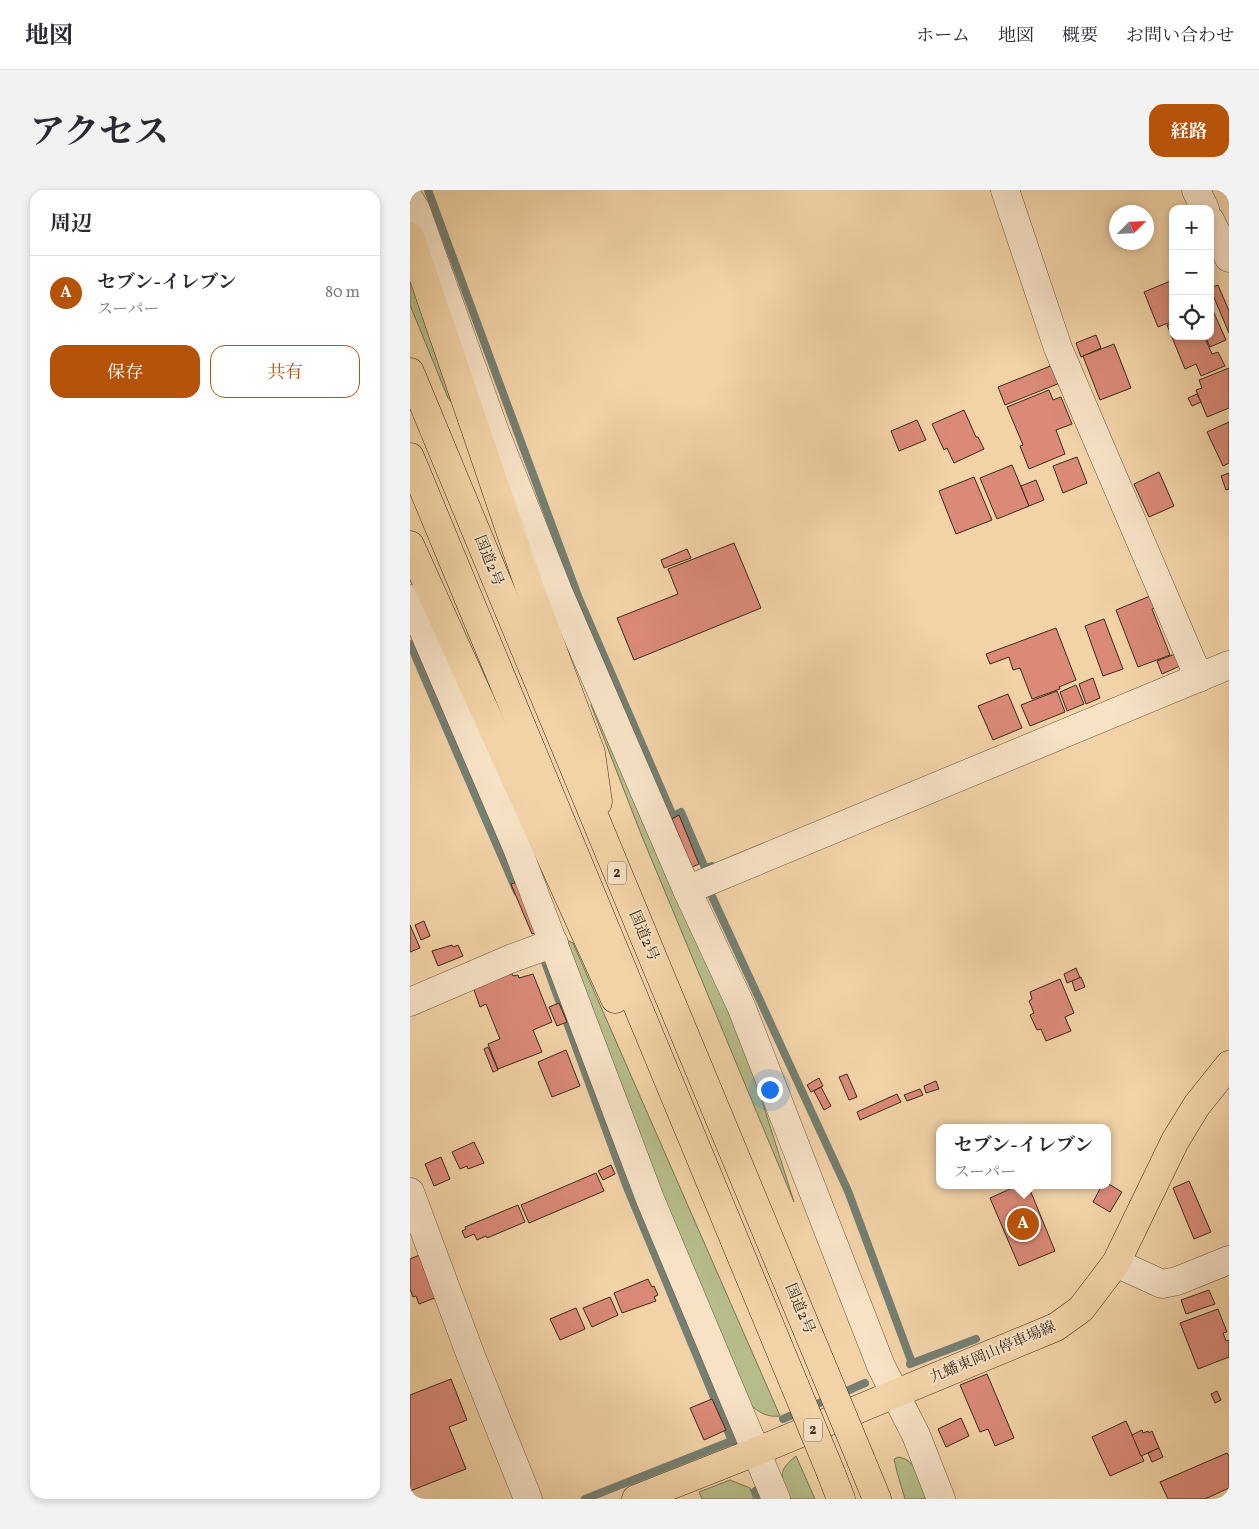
<!DOCTYPE html>
<html lang="ja">
<meta charset="utf-8">
<style>
body{margin:0;font-family:Vollkorn,"Noto Serif JP",serif;background:#f2f2f3;color:#2b2b33}
.controls{position:absolute;right:15px;top:15px;display:grid;overflow:hidden;border-radius:10px;box-shadow:0 2px 8px #0003}
.controls button{width:45px;height:45px;display:grid;place-items:center;padding:0;border:0;border-bottom:1px solid #e1e1e2;background:#fff;color:#2b2b33;font:25px sans-serif}
.compass{position:absolute;left:699px;top:15px;width:45px;height:45px;border-radius:50%;background:#fff;box-shadow:0 2px 8px #0003;rotate:66deg}
.you{position:absolute;left:359px;top:899px;width:18px;height:18px;margin:-12px;border:4px solid #fff;border-radius:50%;background:#1a73e8;box-shadow:0 0 0 8px #1a73e833}
.badge{display:grid;place-items:center;width:32px;height:32px;border-radius:50%;background:#b45309;color:#fff;font-size:16px;font-weight:700}
.pin{position:absolute;translate:-50% -50%;border:2px solid #fff;box-shadow:0 1px 5px #0006}
.popup{position:absolute;left:526px;top:934px;width:175px;height:65px;box-sizing:border-box;display:grid;place-content:center;border-radius:10px;background:#fff;filter:drop-shadow(0 1px 4px #0005);font-size:16px;white-space:nowrap;color:#7c7c81}
.popup b{font-size:19px;color:#2b2b33}
.popup::after{content:'';position:absolute;left:50%;top:100%;margin-left:-10px;border:10px solid transparent;border-top-color:#fff}
.list{margin:0;padding:0;list-style:none}
h2{display:flex;justify-content:space-between;align-items:center;height:65px;margin:0;padding:0 20px;font-size:21px}
h2 small{font-size:16px;font-weight:400;color:#7c7c81}
.list li{display:grid;grid-template-columns:32px 1fr auto;gap:15px;align-items:center;box-sizing:border-box;height:75px;padding:0 20px;border-top:1px solid #e1e1e2}
.list b{display:block;font-size:19px;white-space:nowrap}
.list p{margin:0;font-size:16px;white-space:nowrap;color:#7c7c81}
.list em{font-size:16px;font-style:normal;color:#7c7c81}
.actions{display:flex;gap:10px;padding:15px 20px}
.actions a{flex:1;padding:11px 0;border:1px solid #b45309;border-radius:15px;text-align:center;font-size:18px;color:#b45309}
.actions .main{background:#b45309;color:#fff}
.icon{flex:none;width:28px;height:28px;fill:none;stroke:currentColor;stroke-width:2;stroke-linecap:round;stroke-linejoin:round}
.map{position:relative;flex:none;width:819px;height:1309px;overflow:hidden;border-radius:15px}
header{display:flex;align-items:center;gap:30px;box-sizing:border-box;height:70px;padding:0 25px;background:#fff;border-bottom:1px solid #e1e1e2}
header strong{font-size:24px}
nav{display:flex;gap:28px;margin-inline-start:auto;font-size:18px}
.intro{display:flex;align-items:center;justify-content:space-between;box-sizing:border-box;height:120px;padding:0 30px}
h1{margin:0;font-size:35px}
.button{padding:12px 22px;border-radius:15px;background:#b45309;color:#fff;font-size:18px;font-weight:700}
main{display:flex;gap:30px;padding:0 30px}
aside{flex:1;background:#fff;border-radius:15px;box-shadow:0 2px 8px #0003}
.map>svg:first-child{display:block}
</style>
<header>
<strong>地図</strong>
<nav><a>ホーム</a><a>地図</a><a>概要</a><a>お問い合わせ</a></nav>
</header>
<div class="intro"><h1>アクセス</h1><a class="button">経路</a></div>
<main>
<aside>
<h2>周辺<small></small></h2>
<ul class="list">
<li><span class="badge">A</span><div><b>セブン-イレブン</b><p>スーパー</p></div><em>80 m</em></li>
</ul>
<div class="actions"><a class="main">保存</a><a>共有</a></div>
</aside>
<div class="map">
<svg width="819" height="1309" viewBox="0 0 819 1309">
<rect width="100%" height="100%" fill="#f2d3a7"/>
<filter id="stains"><feTurbulence type="fractalNoise" baseFrequency=".004" numOctaves="4"/><feColorMatrix values="0 0 0 0 .2 0 0 0 0 .09 0 0 0 0 .02 0 0 0 .5 -.17"/></filter>
<radialGradient id="worn" r=".72"><stop offset=".6" stop-color="#630" stop-opacity="0"/><stop offset="1" stop-color="#630" stop-opacity=".3"/></radialGradient>
<g fill="#b6bd8a" stroke="#787452">
<path d="M0,87l49,134 -11,-13 -38,-93z"/>
<path d="M184,507l144,328 56,177 -153,-368 -50,-129z"/>
<path d="M153,748l10,5 207,473c-16,2 -26,-7 -36,-18l-99,-236z"/>
<path d="M386,1266l19,43h-28c-6,-22 -10,-28 9,-43z"/>
<path d="M489,1267c19,4 23,26 30,42h-24l-8,-27 -3,-13z"/>
<path d="M320,1290l20,8 4,11h-52l-3,-7z"/>
</g>
<g fill="none" stroke-linecap="round" stroke-linejoin="round">
<g stroke="#757f72" stroke-width="8">
<path d="M18,0l150,406 95,220 8,-4 24,56 7,-2"/>
<path d="M0,454l107,248"/>
<path d="M299,700l139,301 64,172"/>
<path d="M131,761l85,234 106,256"/>
<path d="M500,1174l66,-25"/>
<path d="M373,1229l82,-36"/>
<path d="M345,1301l4,8"/>
<path d="M175,1309l149,-59 1,2"/>
</g>
</g>
<g fill="#db8a78" stroke="#3b2a19">
<path d="M763,90v41l-15,6 -14,-35z"/>
<path d="M808,95l11,26v22l-19,-45z"/>
<path d="M800,114l16,36 -16,7 -5,-11h5z"/>
<path d="M763,133v13h31l8,18 6,-2 7,14 -24,10 -5,-12 -11,5 -18,-44z"/>
<path d="M686,145l5,13 -20,9 -5,-14z"/>
<path d="M704,154l17,44 -31,12 -17,-44z"/>
<path d="M643,175l7,18 -55,22 -7,-18z"/>
<path d="M819,178v40l-22,9 -11,-27 6,-2 -3,-8z"/>
<path d="M639,200l4,10 8,-3 11,27 -16,6 9,24 -36,15 -9,-23 3,-1 -16,-38z"/>
<path d="M787,204l4,8 -9,4 -4,-8z"/>
<path d="M554,220l12,27h2l6,12 -30,14 -7,-15 -3,2 -12,-26z"/>
<path d="M507,230l9,20 -27,11 -8,-20z"/>
<path d="M819,232v41l-6,3 -16,-34z"/>
<path d="M667,267l10,26 -24,10 -10,-27z"/>
<path d="M602,275l17,41 -32,13 -17,-41z"/>
<path d="M749,282l15,34 -25,11 -15,-33z"/>
<path d="M819,283v16l-3,1 -5,-14z"/>
<path d="M564,287l18,43 -36,14 -17,-43z"/>
<path d="M626,290l8,20 -15,6 -8,-20z"/>
<path d="M324,353l27,65 -127,52 -17,-42 61,-24 -10,-25z"/>
<path d="M277,359l4,9 -27,10 -3,-8z"/>
<path d="M745,404l5,12 -8,3 18,46 -32,12 -22,-57z"/>
<path d="M694,429l19,50 -20,7 -18,-50z"/>
<path d="M646,438l20,52 -17,7 1,2 -28,10 -12,-31 -7,2 -4,-13 -19,7 -4,-10z"/>
<path d="M765,464l5,12 -18,8 -5,-13z"/>
<path d="M683,488l7,20 -14,6 -7,-20z"/>
<path d="M666,495l8,19 -17,7 -7,-19z"/>
<path d="M647,501l8,21 -35,14 -9,-21z"/>
<path d="M598,504l14,34 -29,12 -15,-34z"/>
<path d="M269,625l20,49 -7,3 -20,-48z"/>
<path d="M107,692l21,50 -6,2 -21,-50z"/>
<path d="M14,731l6,15 -9,4 -6,-15z"/>
<path d="M0,735l10,23 -10,4z"/>
<path d="M42,755l1,2 5,-2 5,11 -25,10 -6,-15z"/>
<path d="M666,778l4,10 -13,5 -3,-9z"/>
<path d="M101,782l2,4 5,-1 1,3 14,-4 19,48 -19,8 9,22 -44,17 -10,-25 12,-5 -14,-35 -6,3 -7,-20z"/>
<path d="M671,787l4,10 -10,4 -3,-10z"/>
<path d="M650,789l14,34 -9,4 6,14 -25,10 -5,-12 -4,1 -7,-15 4,-2 -5,-12 3,-2 -2,-7z"/>
<path d="M149,813l8,19 -10,4 -8,-19z"/>
<path d="M78,857l10,23 -5,2 -9,-23z"/>
<path d="M156,860l14,36 -28,11 -14,-35z"/>
<path d="M437,884l10,23 -8,3 -10,-23z"/>
<path d="M409,888l4,8 -12,6 -4,-7z"/>
<path d="M526,891l3,8 -13,4 -2,-7z"/>
<path d="M411,897l10,19 -7,4 -10,-19z"/>
<path d="M510,899l3,6 -16,6 -3,-6z"/>
<path d="M487,904l4,8 -41,18 -3,-8z"/>
<path d="M64,952l10,21 -16,6 -1,-3 -7,3 -8,-17z"/>
<path d="M31,967l9,22 -16,7 -9,-22z"/>
<path d="M201,975l4,9 -12,6 -5,-9z"/>
<path d="M186,983l8,18 -75,32 -8,-18z"/>
<path d="M779,991l22,51 -17,7 -21,-51z"/>
<path d="M697,993l15,9 -12,20 -17,-10 9,-17h5z"/>
<path d="M609,995h9l27,66 -36,15 -29,-68z"/>
<path d="M108,1015l7,17 -38,16 -1,-2 -9,4 -3,-6 -9,4 -3,-7 4,-2 -1,-2z"/>
<path d="M12,1064l18,42 -21,8 -3,-8 -3,1 -3,-8v-30z"/>
<path d="M238,1089l4,8 2,-1 4,9 -4,2 2,4 -34,12 -8,-20z"/>
<path d="M799,1100l6,14 -29,10 -5,-14z"/>
<path d="M200,1107l8,18 -26,12 -9,-19z"/>
<path d="M166,1118l9,21 -25,11 -10,-21z"/>
<path d="M808,1119l9,23 -4,1 3,8 3,-1v17l-31,12 -18,-46z"/>
<path d="M577,1184l27,64 -19,8 -7,-17 -8,3 -20,-47z"/>
<path d="M41,1189l16,41 -18,7 17,42 -56,22v-96z"/>
<path d="M807,1201l4,9 -6,3 -4,-9z"/>
<path d="M302,1209l14,31 -22,10 -14,-32z"/>
<path d="M551,1228l8,18 -23,11 -8,-18z"/>
<path d="M716,1231l18,40 -34,15 -18,-39z"/>
<path d="M732,1240l1,3 5,-2 1,2 3,-2 7,17 -18,8 -9,-21z"/>
<path d="M749,1258l4,9 -11,5 -4,-9z"/>
<path d="M817,1263l2,3v32l-24,11h-37l-8,-17z"/>
</g>
<g fill="none" stroke-linecap="round" stroke-linejoin="round">
<g stroke="#69543c" stroke-width="29">
<g id="minor">
<path d="M595,0l53,158 141,330"/>
<path d="M786,0l9,19"/>
<path d="M0,10l6,10 79,222 63,159 129,299 54,116 140,360 35,69 25,64"/>
<path d="M800,30l19,38"/>
<path d="M0,409l108,251 132,349 126,300"/>
<path d="M277,700l542,-225"/>
<path d="M0,812l100,-43 44,-16"/>
<path d="M0,1002l61,164 57,143"/>
<path d="M706,1073l46,21 15,-3 52,-21"/>
</g>
</g>
<g stroke="#3b2a19" stroke-width="29">
<path id="major" d="M226,1309l119,-47 301,-125 25,-18 35,-46 59,-122 22,-36 32,-40"/>
</g>
<g stroke="#3b2a19" stroke-width="29">
<g id="highway">
<path d="M0,47l121,355 60,161 7,49"/>
<path d="M0,182l415,1001"/>
<path d="M0,267l385,929"/>
<path d="M0,355l205,454"/>
<path d="M451,1270l16,39"/>
<path d="M421,1283l10,26"/>
</g>
</g>
<use href="#minor" stroke="#f7e2c6" stroke-width="28"/>
<use href="#major" stroke="#f2d3a7" stroke-width="28"/>
<use href="#highway" stroke="#f2d3a7" stroke-width="28"/>
<g stroke="#3b2a19" stroke-width="29" stroke-linecap="butt">
<g id="highway-bridge">
<path d="M415,1183l36,87"/>
<path d="M385,1196l36,87"/>
</g>
</g>
<use href="#highway-bridge" stroke="#f2d3a7" stroke-width="28"/>
</g>
<g text-anchor="middle" dominant-baseline="central" stroke-width="4" stroke-linejoin="round" paint-order="stroke">
<g fill="#f7e2c6" stroke="#73614d" stroke-width="1">
<rect x="198" y="671.5" width="18" height="23" rx="4"/>
<rect x="394" y="1228.5" width="18" height="23" rx="4"/>
</g>
<g font-size="14" font-weight="bold" fill="#3b2a19">
<text x="207" y="683">2</text>
<text x="403" y="1240">2</text>
</g>
<g font-size="15" fill="#3b2a19" stroke="#f7e2c6">
<text transform="translate(78 371) rotate(68)">国道2号</text>
<text transform="translate(233 746) rotate(67)">国道2号</text>
<text transform="translate(389 1119) rotate(67)">国道2号</text>
<text transform="translate(583 1163) rotate(-23)">九蟠東岡山停車場線</text>
</g>
</g>
<rect width="100%" height="100%" filter="url(#stains)"/>
<rect width="100%" height="100%" fill="url(#worn)"/>
</svg>
<div class="controls">
<button>+</button>
<button>−</button>
<button><svg class="icon" aria-label="locate" viewBox="0 0 24 24"><circle cx="12" cy="12" r="6"/><path d="M12 2v4M12 18v4M2 12h4M18 12h4"/></svg></button>
</div>
<svg class="compass" viewBox="-18 -18 36 36"><path d="M0-13l5 13h-10z" fill="#e53935"/><path d="M0 13l5-13h-10z" fill="#7c7c81"/></svg>
<div class="you"></div>
<div class="pin badge" style="left:613px;top:1034px">A</div>
<div class="popup"><b>セブン-イレブン</b>スーパー</div>
</div>
</main>
